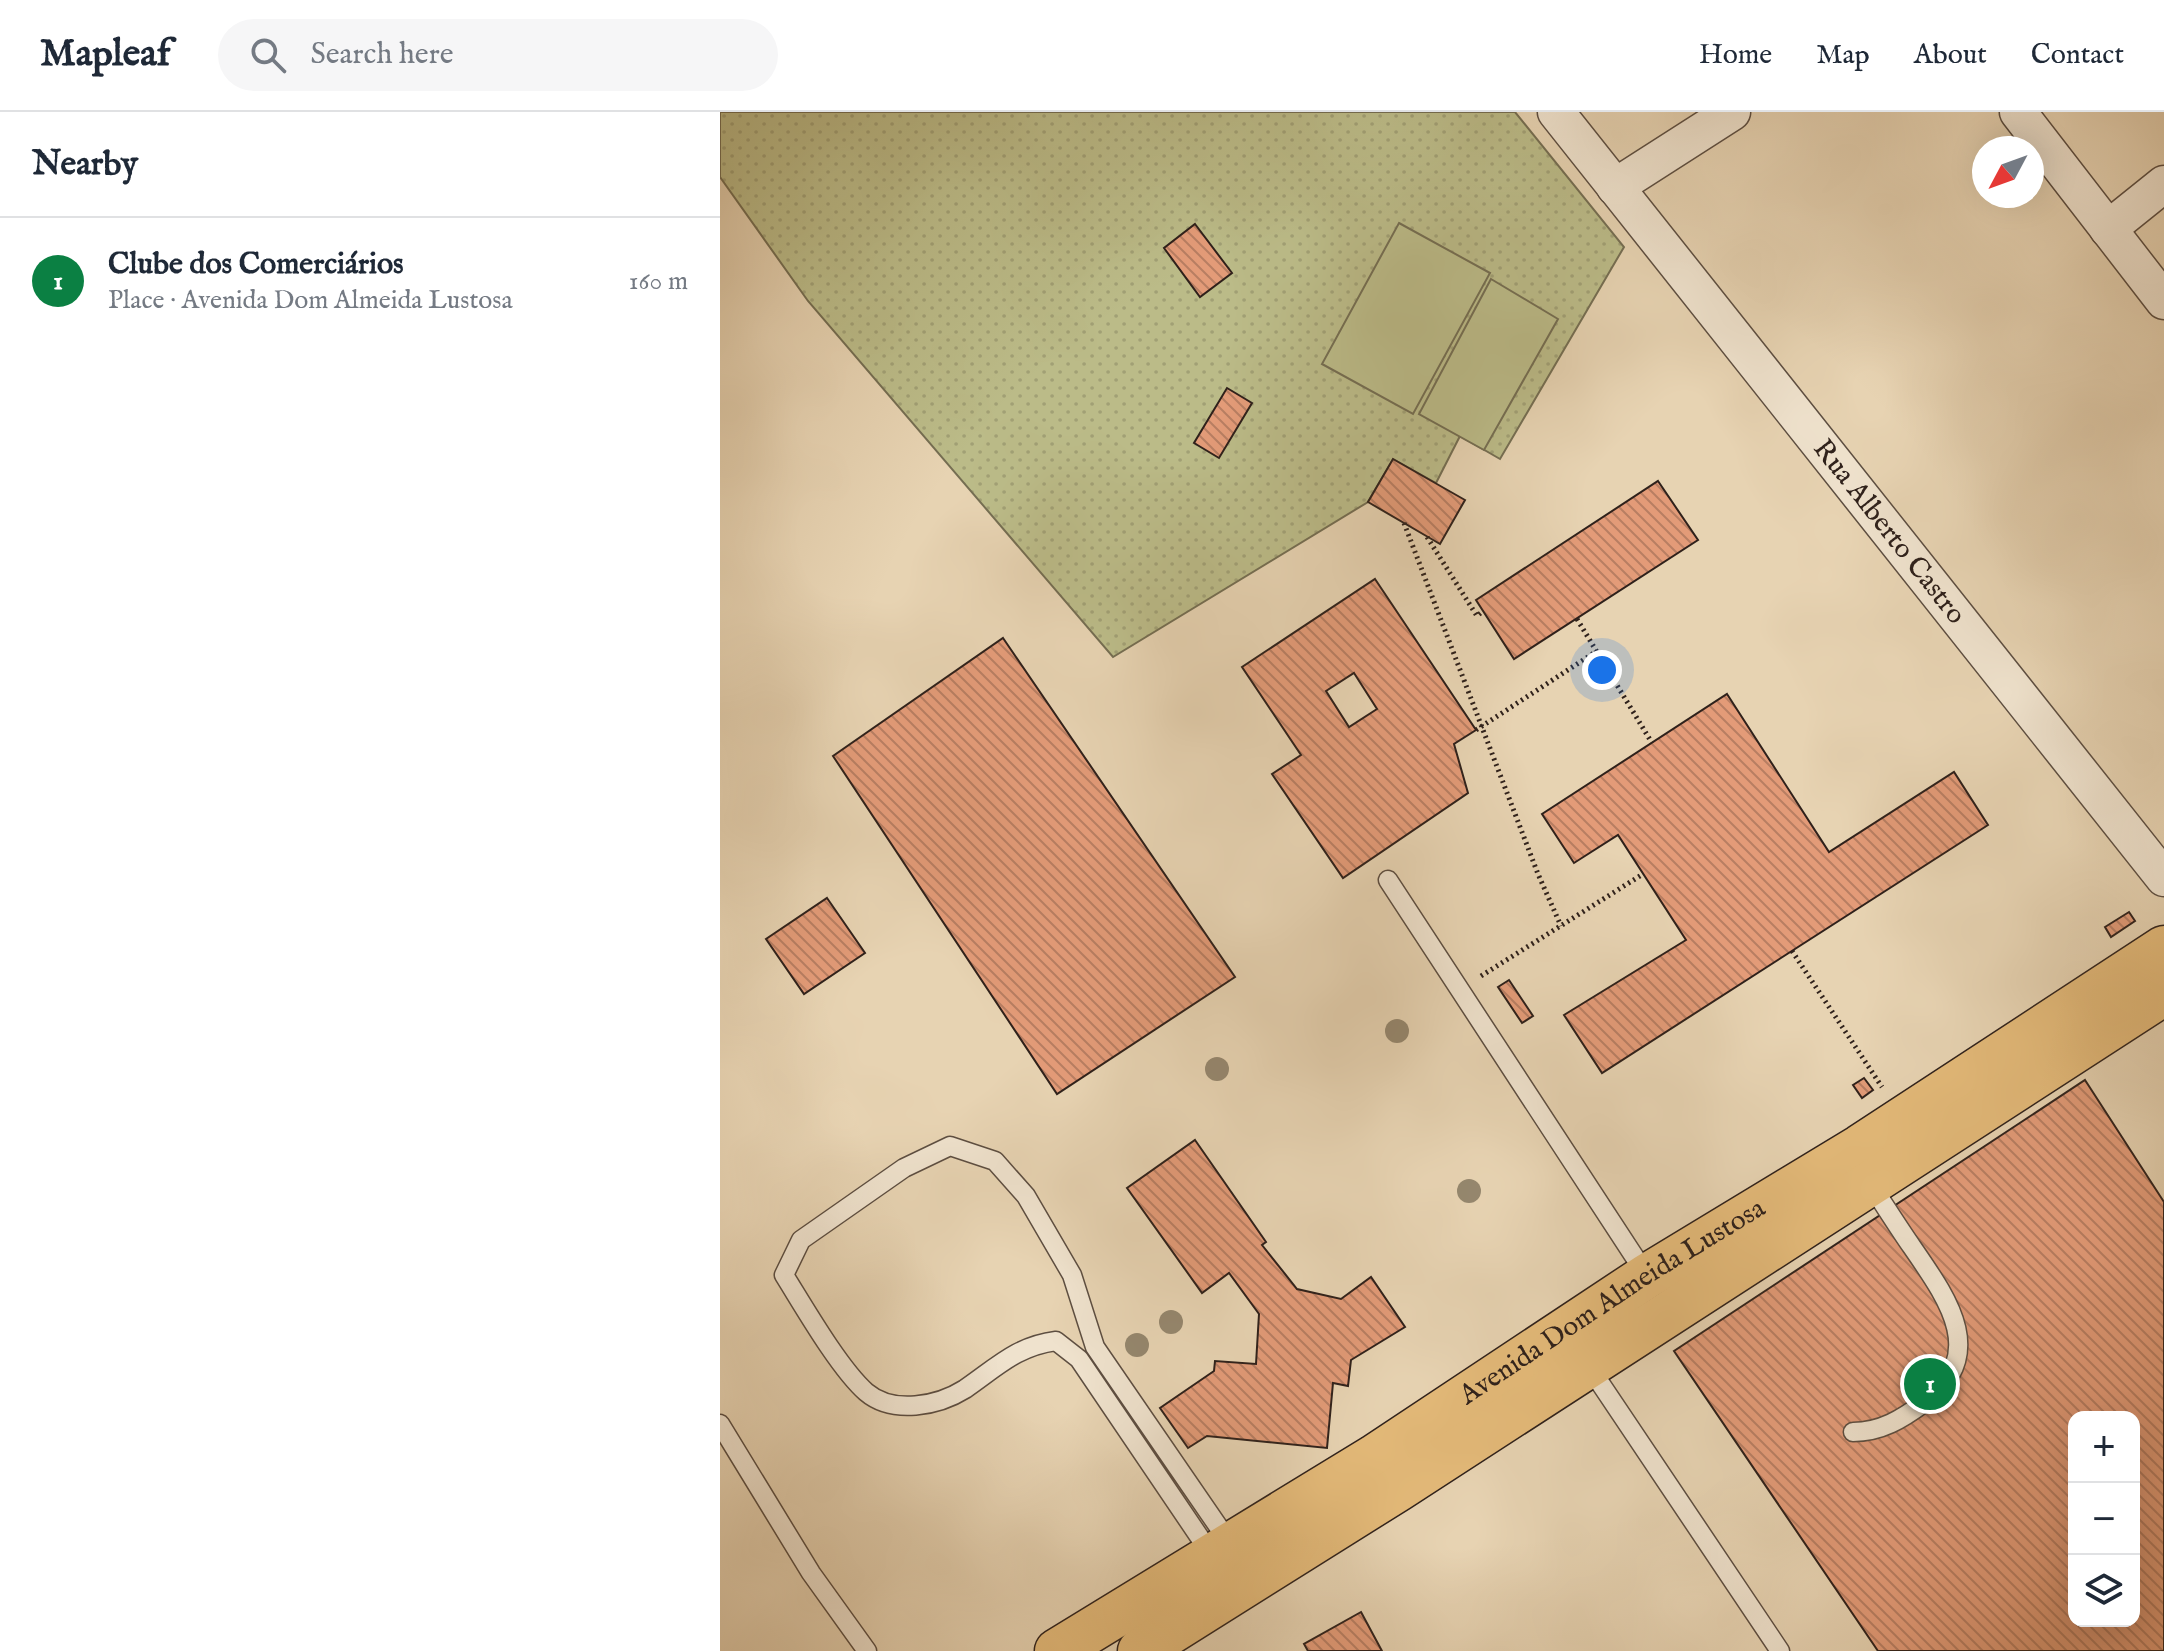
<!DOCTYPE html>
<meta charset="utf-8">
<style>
body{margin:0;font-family:"IM FELL English",serif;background:#f6f6f7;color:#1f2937}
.controls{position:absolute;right:24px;bottom:24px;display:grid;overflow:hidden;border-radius:16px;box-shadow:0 8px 32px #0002}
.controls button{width:72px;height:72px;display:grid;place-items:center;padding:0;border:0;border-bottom:2px solid #e0e1e3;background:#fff;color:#1f2937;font:40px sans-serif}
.compass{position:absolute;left:1252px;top:24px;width:72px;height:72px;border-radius:50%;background:#fff;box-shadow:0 8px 32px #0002;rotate:229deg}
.you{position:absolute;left:882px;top:558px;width:28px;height:28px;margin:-20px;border:6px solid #fff;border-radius:50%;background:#1a73e8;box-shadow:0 0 0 12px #1a73e833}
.badge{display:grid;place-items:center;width:52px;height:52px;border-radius:50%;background:#0b8043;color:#fff;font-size:26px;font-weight:700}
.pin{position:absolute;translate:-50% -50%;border:4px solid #fff;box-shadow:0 2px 8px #0006}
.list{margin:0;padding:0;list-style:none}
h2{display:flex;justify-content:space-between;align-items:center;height:104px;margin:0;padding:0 32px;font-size:34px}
h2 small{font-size:26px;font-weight:400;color:#747a83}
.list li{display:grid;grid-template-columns:52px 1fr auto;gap:24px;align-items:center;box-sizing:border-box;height:128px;padding:0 32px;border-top:2px solid #e0e1e3}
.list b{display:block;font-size:30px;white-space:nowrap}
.list p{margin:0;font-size:26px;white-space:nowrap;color:#747a83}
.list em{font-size:26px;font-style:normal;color:#747a83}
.icon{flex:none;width:44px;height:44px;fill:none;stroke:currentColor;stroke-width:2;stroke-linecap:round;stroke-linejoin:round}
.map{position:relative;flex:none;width:1444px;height:1539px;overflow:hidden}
header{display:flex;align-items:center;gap:48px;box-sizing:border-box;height:112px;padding:0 40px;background:#fff;border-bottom:2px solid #e0e1e3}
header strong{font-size:38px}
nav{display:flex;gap:44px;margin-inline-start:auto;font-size:28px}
.search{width:560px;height:72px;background:#f6f6f7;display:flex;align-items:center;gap:20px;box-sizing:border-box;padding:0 28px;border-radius:44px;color:#747a83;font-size:30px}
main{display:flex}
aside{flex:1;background:#fff}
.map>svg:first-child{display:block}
</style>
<header>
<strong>Mapleaf</strong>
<div class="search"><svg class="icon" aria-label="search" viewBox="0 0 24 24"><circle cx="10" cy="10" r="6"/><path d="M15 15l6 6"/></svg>Search here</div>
<nav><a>Home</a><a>Map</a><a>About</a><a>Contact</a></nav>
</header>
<main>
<aside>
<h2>Nearby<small></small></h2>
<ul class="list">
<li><span class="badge">1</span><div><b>Clube dos Comerciários</b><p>Place · Avenida Dom Almeida Lustosa</p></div><em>160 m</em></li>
</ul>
</aside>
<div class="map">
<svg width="1444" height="1539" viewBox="0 0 1444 1539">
<defs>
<pattern id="grass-dots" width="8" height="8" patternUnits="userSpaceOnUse" patternTransform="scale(2)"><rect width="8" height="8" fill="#bb8"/><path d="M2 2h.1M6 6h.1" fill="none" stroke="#a1a075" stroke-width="1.8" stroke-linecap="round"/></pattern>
<pattern id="building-back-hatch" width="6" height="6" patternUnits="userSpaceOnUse" patternTransform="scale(2)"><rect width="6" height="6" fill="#e39b78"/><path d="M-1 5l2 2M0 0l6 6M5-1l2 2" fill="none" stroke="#b87e62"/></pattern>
</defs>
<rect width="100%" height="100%" fill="#e7d3b2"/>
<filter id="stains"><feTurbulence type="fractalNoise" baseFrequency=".0025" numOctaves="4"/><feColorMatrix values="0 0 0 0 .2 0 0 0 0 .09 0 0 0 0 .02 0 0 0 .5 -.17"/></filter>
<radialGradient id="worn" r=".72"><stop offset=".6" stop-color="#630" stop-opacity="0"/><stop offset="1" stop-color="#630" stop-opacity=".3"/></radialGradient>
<path fill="url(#grass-dots)" stroke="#756e52" stroke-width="2" d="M0,0h795l109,135 -124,212 -40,-23 -24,47 -43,-24 -25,43 -255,155 -305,-356 -88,-124z"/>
<g fill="#bb8" stroke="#756e52" stroke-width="2">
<path d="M679,111l91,50 -77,141 -91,-50z"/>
<path d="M771,167l67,40 -74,131 -65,-36z"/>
</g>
<g fill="url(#building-back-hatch)" stroke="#2f211b" stroke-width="2" fill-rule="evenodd">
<path d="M475,112l37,49 -32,24 -36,-49z"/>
<path d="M507,276l25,15 -33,55 -25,-15z"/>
<path d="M673,347l72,41 -25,44 -72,-42z"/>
<path d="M938,369l40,59 -184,119 -38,-59z"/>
<path d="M655,467l101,151 -22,14 14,49 -125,85 -71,-104 29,-19 -59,-88zM634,561l23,36 -28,18 -23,-36z"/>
<path d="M283,526l232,339 -178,117 -224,-338z"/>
<path d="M1007,582l102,158 125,-80 34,53 -386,248 -38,-58 122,-75 -68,-105 -44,28 -32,-49z"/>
<path d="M107,786l38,55 -61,41 -38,-55z"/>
<path d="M1409,800l6,9 -24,16 -6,-10z"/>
<path d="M789,868l24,36 -11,7 -24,-36z"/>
<path d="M1144,966l9,12 -11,8 -9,-13z"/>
<path d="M1365,968l79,122v449h-286l-204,-300zM1354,1305h60v204h-60z"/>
<path d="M475,1028l71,102 -4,3 35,44 44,10 30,-22 34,50 -54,33 -3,26 -15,-3 -6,65 -120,-12 -19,12 -28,-40 54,-37 1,-10 41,3 3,-50 -30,-41 -27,20 -75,-105z"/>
<path d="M641,1500l21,39h-74l-4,-7z"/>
</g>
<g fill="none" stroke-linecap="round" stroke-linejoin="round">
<g stroke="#5d4e41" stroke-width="21">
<g id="lane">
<path d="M668,768l259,396"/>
<path d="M868,1253l192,286"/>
<path d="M0,1312l91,149 56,78"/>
<path d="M1133,1320c28,0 49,-13 72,-30 64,-48 22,-104 -13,-155 -14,-20 -27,-41 -41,-62"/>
<path d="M493,1445l-134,-198 -23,-18c-39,5 -59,26 -91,48 -27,17 -72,26 -99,3 -27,-24 -62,-85 -82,-117l17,-35 103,-72 46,-22 45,15 31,35 46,79 23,72 136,198"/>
</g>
</g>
<g stroke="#5d4e41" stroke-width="39">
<g id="street">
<path id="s1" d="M836,0l608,766"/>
<path d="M1298,0l146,189"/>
<path d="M895,75l117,-75"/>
<path d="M1388,117l56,-45"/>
</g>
</g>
<g stroke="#2f211b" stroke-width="47">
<g id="primary">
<path id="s2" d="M337,1539l317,-194 273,-181 213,-129 304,-199"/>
<path d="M420,1539l258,-162 766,-496"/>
</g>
</g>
<g stroke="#2f211b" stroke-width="5" stroke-dasharray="2 4" stroke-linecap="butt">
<path d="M684,411l134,351 23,52"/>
<path d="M707,425l50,79 6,-5"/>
<path d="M857,507l75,124"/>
<path d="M756,618l121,-79"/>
<path d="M1072,839l90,136"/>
<path d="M761,864l162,-102"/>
</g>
<use href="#lane" stroke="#efe2cd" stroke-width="18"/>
<use href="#street" stroke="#efe2cd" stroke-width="36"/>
<use href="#primary" stroke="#e4ba79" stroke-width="44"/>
</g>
<g fill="#95876e">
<circle cx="677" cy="919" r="12"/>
<circle cx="497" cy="957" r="12"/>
<circle cx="749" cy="1079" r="12"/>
<circle cx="451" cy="1210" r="12"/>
<circle cx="417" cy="1233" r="12"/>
</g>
<g text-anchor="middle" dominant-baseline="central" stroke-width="6" stroke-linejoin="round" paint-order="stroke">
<g font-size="28" fill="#2f211b" stroke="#efe2cd">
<text stroke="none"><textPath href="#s1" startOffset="536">Rua Alberto Castro</textPath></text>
<text stroke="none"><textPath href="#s2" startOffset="656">Avenida Dom Almeida Lustosa</textPath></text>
</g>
</g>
<rect width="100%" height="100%" filter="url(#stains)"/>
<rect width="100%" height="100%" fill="url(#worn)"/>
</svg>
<div class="controls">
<button>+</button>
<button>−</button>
<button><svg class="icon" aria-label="layers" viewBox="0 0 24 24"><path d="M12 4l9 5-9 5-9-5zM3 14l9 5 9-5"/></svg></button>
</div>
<svg class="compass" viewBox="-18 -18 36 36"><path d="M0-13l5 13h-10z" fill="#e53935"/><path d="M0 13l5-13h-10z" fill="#747a83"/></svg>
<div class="you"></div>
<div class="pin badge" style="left:1210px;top:1272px">1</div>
</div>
</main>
